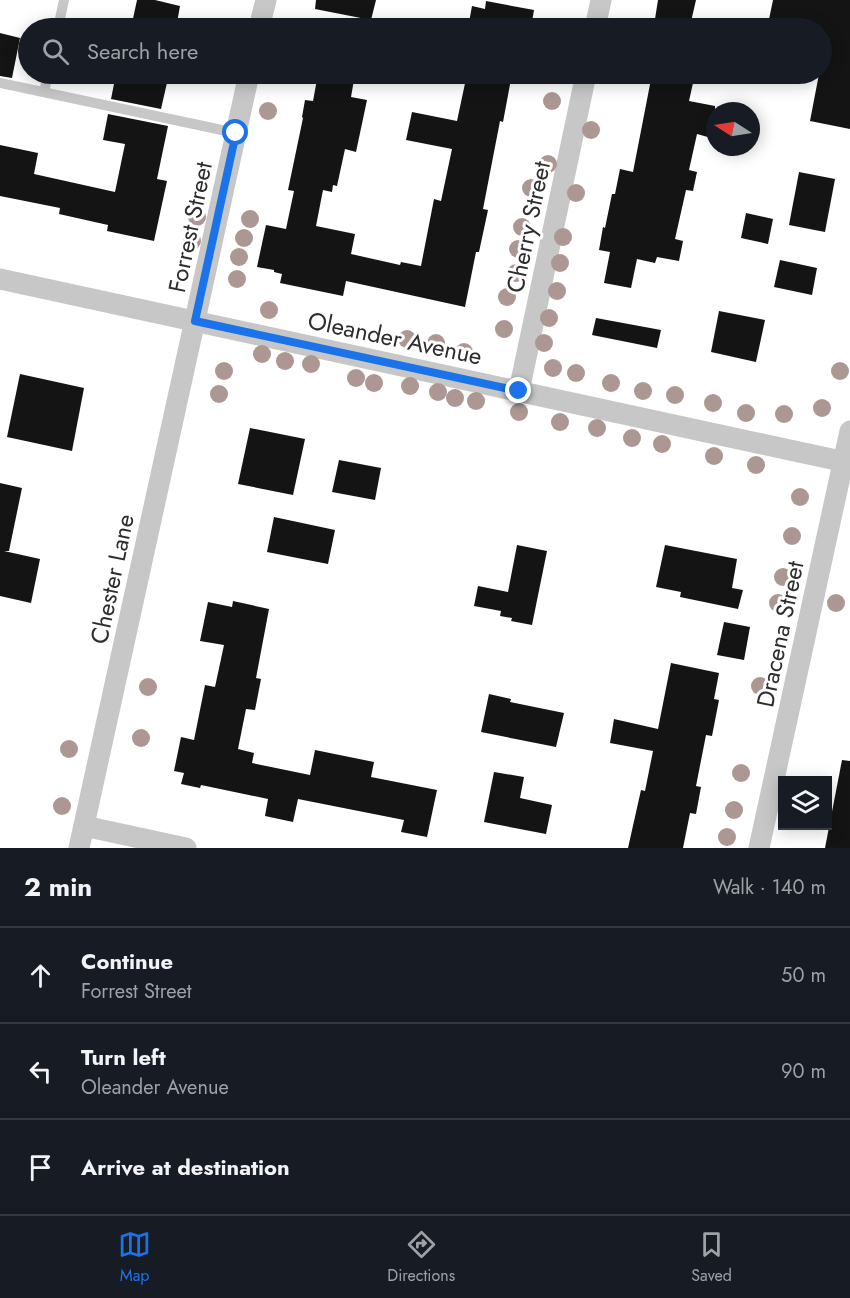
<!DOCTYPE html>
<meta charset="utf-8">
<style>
body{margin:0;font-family:Jost,sans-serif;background:#242831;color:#f1f3f6}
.controls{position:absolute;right:18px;bottom:18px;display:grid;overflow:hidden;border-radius:0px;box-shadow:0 3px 15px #0003}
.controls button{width:54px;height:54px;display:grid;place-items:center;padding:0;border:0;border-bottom:2px solid #363941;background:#171b24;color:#f1f3f6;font:30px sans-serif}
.compass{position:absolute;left:706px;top:102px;width:54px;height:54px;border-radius:50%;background:#171b24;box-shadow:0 3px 15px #0003;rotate:282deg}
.stop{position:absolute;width:18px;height:18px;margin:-14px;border:4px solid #1a73e8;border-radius:50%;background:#fff}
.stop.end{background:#1a73e8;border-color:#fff;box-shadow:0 2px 6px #0008}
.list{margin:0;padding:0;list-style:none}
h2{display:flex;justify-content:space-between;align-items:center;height:78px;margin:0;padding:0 24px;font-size:26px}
h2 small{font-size:20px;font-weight:400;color:#9ea1a6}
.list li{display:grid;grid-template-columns:39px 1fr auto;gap:18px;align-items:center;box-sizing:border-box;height:96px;padding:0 24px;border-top:2px solid #363941}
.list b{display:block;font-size:22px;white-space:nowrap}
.list p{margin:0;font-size:20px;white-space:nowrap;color:#9ea1a6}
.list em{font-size:20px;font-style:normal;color:#9ea1a6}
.icon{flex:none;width:33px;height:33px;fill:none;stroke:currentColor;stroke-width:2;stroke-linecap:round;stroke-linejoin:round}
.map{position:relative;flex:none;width:850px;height:848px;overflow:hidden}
.search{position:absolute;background:#171b24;box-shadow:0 3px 15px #0003;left:18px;right:18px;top:18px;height:66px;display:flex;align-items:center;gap:15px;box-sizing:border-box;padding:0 21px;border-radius:33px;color:#9ea1a6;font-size:22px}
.sheet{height:366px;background:#171b24}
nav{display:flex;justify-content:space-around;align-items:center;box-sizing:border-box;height:84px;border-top:2px solid #363941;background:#171b24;font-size:16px;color:#9ea1a6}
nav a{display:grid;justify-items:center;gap:3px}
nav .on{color:#1a73e8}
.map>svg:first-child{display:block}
</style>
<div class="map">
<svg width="850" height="848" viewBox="0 0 850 848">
<rect width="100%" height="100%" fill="#fff"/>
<g fill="#141414">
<path d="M137,0h18l25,6 -4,22h-45z"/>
<path d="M316,0h60l-5,20 -56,-11z"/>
<path d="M658,0h38l-6,26 -35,-7z"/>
<path d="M773,0h77v129l-40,-8 9,-47h3v-46h-30l-24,-4z"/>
<path d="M486,1l48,9 -3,18h-63l4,-22 13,3z"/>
<path d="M0,33l20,5 -8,40 -12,-2z"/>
<path d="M116,74h53l-8,35 -50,-10z"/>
<path d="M318,74h37l-4,23 16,3 -11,52 -11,-3 -8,37 -4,-1 -1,7 -9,-2 -7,36 39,8 -4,20 49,11 1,-3 20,4 13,-67 7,2 11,-52 -46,-9 6,-28 45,9 10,-47h19l25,5 -8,43 -3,-1 -17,88 5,1 -9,42h-3l-11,55 -119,-26 -3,15 -63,-13 2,-9 -8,-2v-2l-17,-3 9,-42 20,4 8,-38 -6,-1 15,-72 -1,-1 3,-17 8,1z"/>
<path d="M652,74h43l-6,27 26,5v33l-18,-5 -8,36 8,2 -4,19 -7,-1 -11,49 8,2 -4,20 -22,-4 -2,6 -18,-4 -6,29 -27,-5 6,-31 -11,-2 4,-23 2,1 7,-34h3l5,-25 13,3z"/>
<path d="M108,114l60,12 -11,53 10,2 -13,60 -47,-10 1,-6 -49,-11 1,-6 -60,-12v-51l38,8 -4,21 81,18 10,-48 -22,-4z"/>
<path d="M799,172l36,7 -10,53 -36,-7z"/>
<path d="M746,213l27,6 -5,25 -27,-6z"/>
<path d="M780,260l37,8 -5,27 -38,-8z"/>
<path d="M719,311l46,9 -9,42 -45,-10z"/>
<path d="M596,318l65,12 -4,18 -65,-13z"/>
<path d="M20,374l64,14 -12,63 -65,-14z"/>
<path d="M250,428l55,11 -12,56 -55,-11z"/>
<path d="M339,460l42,8 -6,32 -43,-8z"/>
<path d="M0,483l22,5 -13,63h-5l36,8 -9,44 -31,-7z"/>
<path d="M274,517l61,13 -7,34 -61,-12z"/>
<path d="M517,545l30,6 -15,74 -21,-4 1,-3 -12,-2 1,-5 -27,-5 4,-20 30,6z"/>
<path d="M665,545l72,14 -5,29 11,2 -5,19 -58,-12 1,-5 -25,-5z"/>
<path d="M233,601l36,8 -13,69 5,1 -6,31 -9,-1 -8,40 16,4 -2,10 58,12 5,-25 59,12 -3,15 66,13 -10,47 -26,-5 3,-12 -106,-21 -5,23 -28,-6 3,-17 -67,-14 -1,3 -19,-4 3,-11 -10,-2 7,-34 13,3 11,-55 10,2 9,-42 -24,-4 8,-39 24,5z"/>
<path d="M724,622l26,5 -6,33 -27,-5z"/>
<path d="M671,663l48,10 -5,26 5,1 -7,36 -6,-1 -10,51 5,1 -5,27 -6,-1 -7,35h-55l13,-58 4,1 8,-40 -43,-8 4,-24 44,10z"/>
<path d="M489,694l22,5 -1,3 54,11 -8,34 -75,-15z"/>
<path d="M842,760l8,1v87h-25z"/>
<path d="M494,772l30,5 -4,21 32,7 -6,29 -62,-12z"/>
</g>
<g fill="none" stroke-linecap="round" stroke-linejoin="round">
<g stroke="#c7c7c7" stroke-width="10">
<path d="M58,28l6,-28"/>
<path d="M0,83l236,50"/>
<path d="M44,92l4,-18"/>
</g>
<g stroke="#c7c7c7" stroke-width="21">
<path d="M259,28l7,-28"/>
<path d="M595,28l6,-28"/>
<path d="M0,279l850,184"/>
<path d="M519,391l67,-317"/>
<path d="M84,826l102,22"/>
<path d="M79,848l170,-774"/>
<path d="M759,848l91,-417"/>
</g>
</g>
<g fill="#ac9793">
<circle cx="552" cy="101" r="9"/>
<circle cx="268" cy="111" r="9"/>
<circle cx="591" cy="130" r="9"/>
<circle cx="548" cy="164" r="9"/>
<circle cx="531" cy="188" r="9"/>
<circle cx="576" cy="193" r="9"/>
<circle cx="197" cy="217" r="9"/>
<circle cx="250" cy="219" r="9"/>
<circle cx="522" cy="227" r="9"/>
<circle cx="563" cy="237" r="9"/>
<circle cx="244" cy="238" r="9"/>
<circle cx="192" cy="241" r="9"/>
<circle cx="518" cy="249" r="9"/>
<circle cx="239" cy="257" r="9"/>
<circle cx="560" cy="263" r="9"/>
<circle cx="516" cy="273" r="9"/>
<circle cx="237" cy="279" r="9"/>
<circle cx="557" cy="291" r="9"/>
<circle cx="507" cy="297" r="9"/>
<circle cx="269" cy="310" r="9"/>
<circle cx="549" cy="318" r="9"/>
<circle cx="504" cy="329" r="9"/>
<circle cx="407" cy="339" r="9"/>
<circle cx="436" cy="343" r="9"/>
<circle cx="544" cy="343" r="9"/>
<circle cx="464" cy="352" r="9"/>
<circle cx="262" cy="354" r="9"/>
<circle cx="285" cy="361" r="9"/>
<circle cx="311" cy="364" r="9"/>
<circle cx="553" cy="368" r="9"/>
<circle cx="224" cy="371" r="9"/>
<circle cx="840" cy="371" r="9"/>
<circle cx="576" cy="373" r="9"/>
<circle cx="356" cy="378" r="9"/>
<circle cx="374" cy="383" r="9"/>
<circle cx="611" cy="383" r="9"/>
<circle cx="410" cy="386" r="9"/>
<circle cx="643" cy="391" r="9"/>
<circle cx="438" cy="392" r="9"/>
<circle cx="219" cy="394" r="9"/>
<circle cx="675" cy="395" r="9"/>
<circle cx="455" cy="398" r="9"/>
<circle cx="476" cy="401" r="9"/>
<circle cx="713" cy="403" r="9"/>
<circle cx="822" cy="408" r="9"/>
<circle cx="519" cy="412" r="9"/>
<circle cx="746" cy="413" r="9"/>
<circle cx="784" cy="414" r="9"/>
<circle cx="560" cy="422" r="9"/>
<circle cx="597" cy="428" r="9"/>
<circle cx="632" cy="438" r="9"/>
<circle cx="662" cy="444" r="9"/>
<circle cx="714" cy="456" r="9"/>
<circle cx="756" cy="465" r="9"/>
<circle cx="800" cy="497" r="9"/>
<circle cx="792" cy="536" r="9"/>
<circle cx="783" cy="577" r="9"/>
<circle cx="778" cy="603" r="9"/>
<circle cx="836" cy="603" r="9"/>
<circle cx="760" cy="686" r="9"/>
<circle cx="148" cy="687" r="9"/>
<circle cx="141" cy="738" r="9"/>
<circle cx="69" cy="749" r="9"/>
<circle cx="741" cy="773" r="9"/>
<circle cx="62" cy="806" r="9"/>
<circle cx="734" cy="810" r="9"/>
<circle cx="727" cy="837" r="9"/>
</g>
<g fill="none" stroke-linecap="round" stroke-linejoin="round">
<path stroke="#1a73e8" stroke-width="8" d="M236,133l-41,188 324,70"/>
</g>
<g text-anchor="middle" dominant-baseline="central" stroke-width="6" stroke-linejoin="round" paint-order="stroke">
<g font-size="24" fill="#2d2d2d" stroke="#fff">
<text transform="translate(190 227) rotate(-78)">Forrest Street</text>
<text transform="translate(528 227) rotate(-78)">Cherry Street</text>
<text transform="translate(395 338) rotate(12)">Oleander Avenue</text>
<text transform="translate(112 579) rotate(-78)">Chester Lane</text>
<text transform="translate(780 634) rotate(-78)">Dracena Street</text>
</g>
</g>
</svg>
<div class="controls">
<button><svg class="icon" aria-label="layers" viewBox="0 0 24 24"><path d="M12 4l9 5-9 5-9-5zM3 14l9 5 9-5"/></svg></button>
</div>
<svg class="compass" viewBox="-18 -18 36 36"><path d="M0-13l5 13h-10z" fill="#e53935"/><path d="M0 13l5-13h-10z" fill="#9ea1a6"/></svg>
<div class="stop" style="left:236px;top:133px"></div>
<div class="stop end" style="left:519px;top:391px"></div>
<div class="search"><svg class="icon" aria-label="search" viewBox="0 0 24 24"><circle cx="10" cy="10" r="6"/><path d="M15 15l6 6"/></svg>Search here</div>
</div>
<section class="sheet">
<h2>2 min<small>Walk · 140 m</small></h2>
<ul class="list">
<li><svg class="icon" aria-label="ahead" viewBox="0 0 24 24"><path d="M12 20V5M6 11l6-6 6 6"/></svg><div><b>Continue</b><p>Forrest Street</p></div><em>50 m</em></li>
<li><svg class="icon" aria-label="left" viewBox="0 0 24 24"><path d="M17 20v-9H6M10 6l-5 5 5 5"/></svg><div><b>Turn left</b><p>Oleander Avenue</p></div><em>90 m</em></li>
<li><svg class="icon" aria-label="arrive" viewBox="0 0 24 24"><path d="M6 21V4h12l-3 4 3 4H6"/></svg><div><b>Arrive at destination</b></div></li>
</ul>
</section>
<nav>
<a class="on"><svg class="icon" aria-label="map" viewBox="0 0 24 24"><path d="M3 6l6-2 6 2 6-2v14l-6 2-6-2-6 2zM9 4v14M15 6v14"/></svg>Map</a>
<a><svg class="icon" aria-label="directions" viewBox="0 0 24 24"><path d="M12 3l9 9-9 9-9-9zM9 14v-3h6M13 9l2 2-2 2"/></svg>Directions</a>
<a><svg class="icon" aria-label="saved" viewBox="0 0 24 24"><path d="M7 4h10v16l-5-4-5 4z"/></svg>Saved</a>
</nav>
